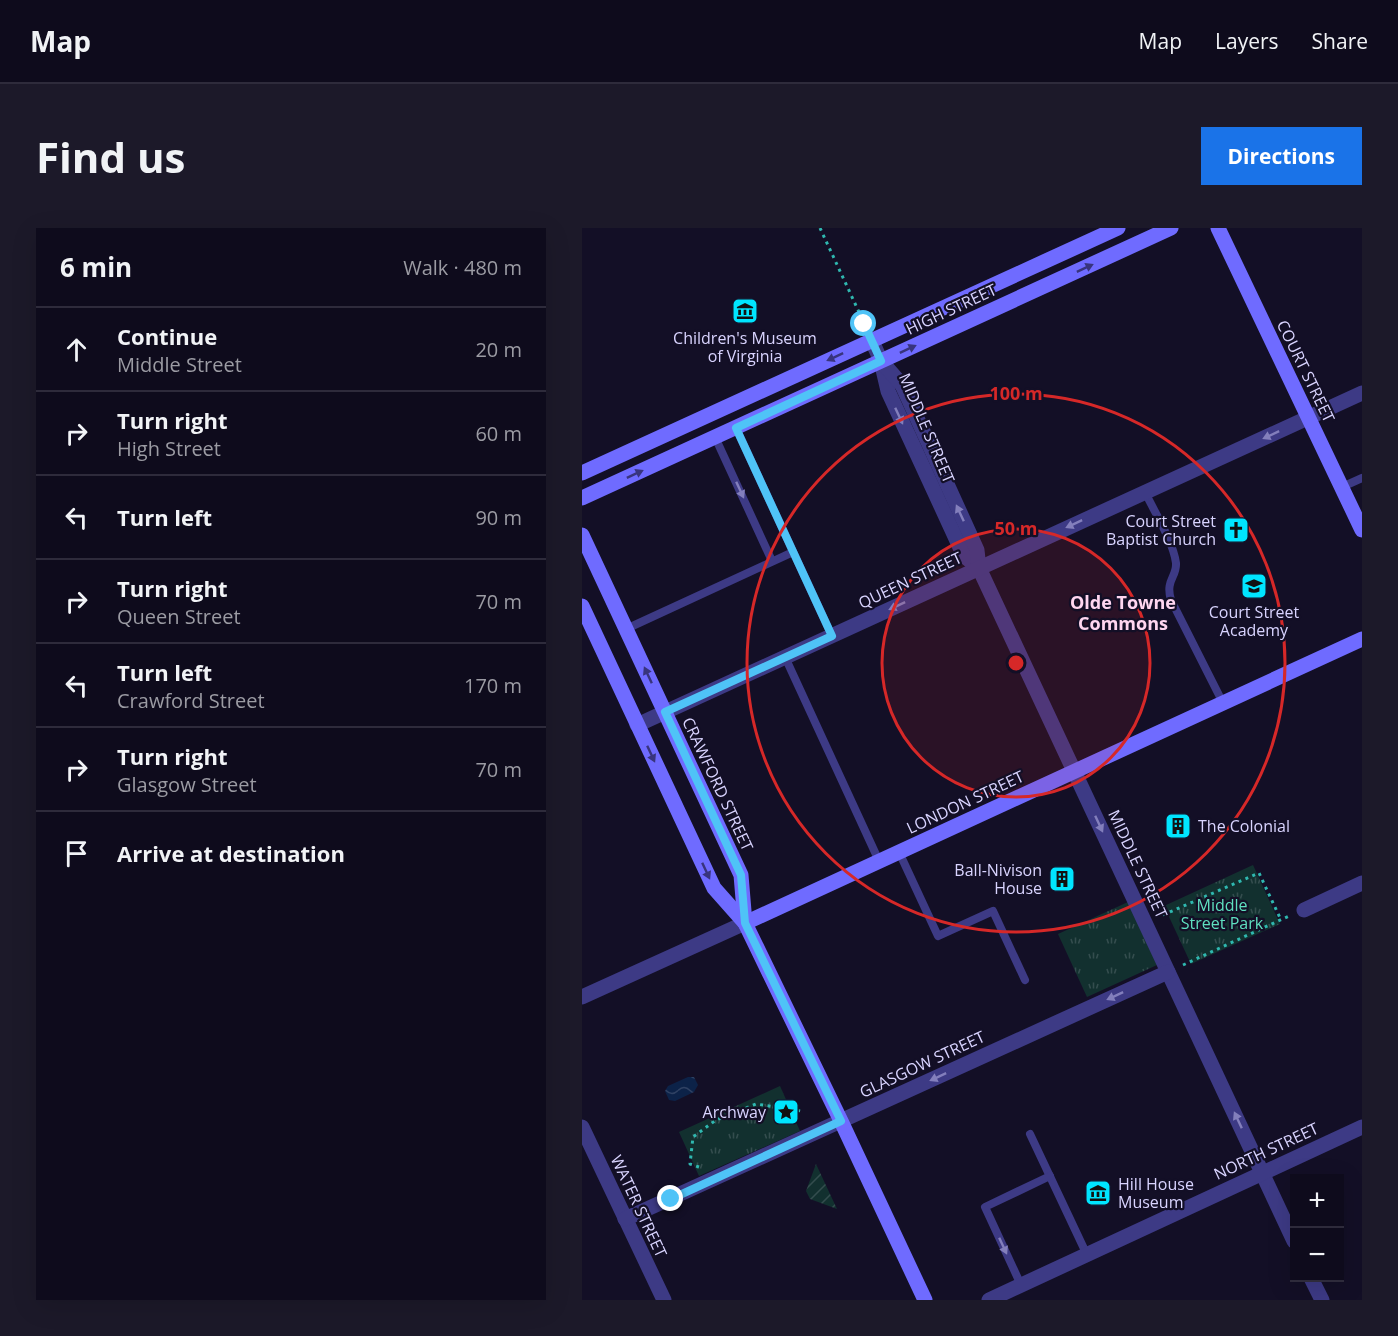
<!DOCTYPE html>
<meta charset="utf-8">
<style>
body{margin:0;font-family:"Open Sans",sans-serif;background:#1c1929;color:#f1f3f6}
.controls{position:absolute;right:18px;bottom:18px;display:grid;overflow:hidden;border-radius:0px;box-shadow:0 6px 24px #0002}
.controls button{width:54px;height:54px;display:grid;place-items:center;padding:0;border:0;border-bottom:2px solid #2e2b3b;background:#0e0b1c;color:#f1f3f6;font:30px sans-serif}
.stop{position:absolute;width:18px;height:18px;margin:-14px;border:4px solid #4fc3f7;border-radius:50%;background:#fff}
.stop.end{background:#4fc3f7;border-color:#fff;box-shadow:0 2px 6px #0008}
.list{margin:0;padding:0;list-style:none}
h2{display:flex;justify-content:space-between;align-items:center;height:78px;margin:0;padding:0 24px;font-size:26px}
h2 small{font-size:20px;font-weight:400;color:#9b9ba3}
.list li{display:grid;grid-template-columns:39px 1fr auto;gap:18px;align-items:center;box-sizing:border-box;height:84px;padding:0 24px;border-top:2px solid #2e2b3b}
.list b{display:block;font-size:22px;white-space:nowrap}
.list p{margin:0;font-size:20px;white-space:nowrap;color:#9b9ba3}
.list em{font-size:20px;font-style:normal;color:#9b9ba3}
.icon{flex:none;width:33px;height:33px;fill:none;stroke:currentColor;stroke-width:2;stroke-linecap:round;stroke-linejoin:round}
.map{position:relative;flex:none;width:780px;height:1072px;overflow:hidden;border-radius:0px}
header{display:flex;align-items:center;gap:36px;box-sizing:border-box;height:84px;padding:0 30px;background:#0e0b1c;border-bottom:2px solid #2e2b3b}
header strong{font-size:28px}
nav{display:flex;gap:33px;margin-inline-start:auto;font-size:21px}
.intro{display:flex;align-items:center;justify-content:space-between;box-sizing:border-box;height:144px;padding:0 36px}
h1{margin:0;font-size:42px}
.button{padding:15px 27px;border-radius:0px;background:#1a73e8;color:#fff;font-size:21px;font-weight:700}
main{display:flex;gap:36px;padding:0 36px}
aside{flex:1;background:#0e0b1c;border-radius:0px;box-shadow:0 6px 24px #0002}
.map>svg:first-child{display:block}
</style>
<header>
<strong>Map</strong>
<nav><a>Map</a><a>Layers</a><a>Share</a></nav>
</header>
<div class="intro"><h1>Find us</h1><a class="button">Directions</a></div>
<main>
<aside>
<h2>6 min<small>Walk · 480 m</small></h2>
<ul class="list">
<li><svg class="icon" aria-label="ahead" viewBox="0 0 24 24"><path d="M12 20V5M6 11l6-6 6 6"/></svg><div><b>Continue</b><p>Middle Street</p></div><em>20 m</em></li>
<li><svg class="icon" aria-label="right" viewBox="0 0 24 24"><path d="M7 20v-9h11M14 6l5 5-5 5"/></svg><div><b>Turn right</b><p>High Street</p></div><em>60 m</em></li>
<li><svg class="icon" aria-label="left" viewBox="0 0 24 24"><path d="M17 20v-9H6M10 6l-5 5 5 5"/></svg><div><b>Turn left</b></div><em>90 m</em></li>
<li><svg class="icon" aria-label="right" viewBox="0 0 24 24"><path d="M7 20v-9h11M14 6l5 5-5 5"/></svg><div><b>Turn right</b><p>Queen Street</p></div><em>70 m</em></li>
<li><svg class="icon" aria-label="left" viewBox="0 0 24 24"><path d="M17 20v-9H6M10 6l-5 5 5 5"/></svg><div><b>Turn left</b><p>Crawford Street</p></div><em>170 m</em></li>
<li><svg class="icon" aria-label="right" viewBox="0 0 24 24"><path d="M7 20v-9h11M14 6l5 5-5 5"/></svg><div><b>Turn right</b><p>Glasgow Street</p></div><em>70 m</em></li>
<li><svg class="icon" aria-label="arrive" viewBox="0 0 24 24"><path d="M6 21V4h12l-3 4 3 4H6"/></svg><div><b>Arrive at destination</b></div></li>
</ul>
</aside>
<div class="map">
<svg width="780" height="1072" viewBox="0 0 780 1072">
<defs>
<pattern id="grass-tufts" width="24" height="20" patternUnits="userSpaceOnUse" patternTransform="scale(1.5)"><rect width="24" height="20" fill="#12302f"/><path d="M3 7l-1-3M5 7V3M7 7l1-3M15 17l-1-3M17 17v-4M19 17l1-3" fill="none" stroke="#344d4e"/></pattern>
<pattern id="garden-furrows" width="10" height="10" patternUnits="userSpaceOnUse" patternTransform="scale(1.5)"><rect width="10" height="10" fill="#12302f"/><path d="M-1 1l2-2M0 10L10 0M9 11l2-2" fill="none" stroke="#344d4e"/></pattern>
<pattern id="water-waves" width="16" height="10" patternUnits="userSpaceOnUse" patternTransform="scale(1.5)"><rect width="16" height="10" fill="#0c2248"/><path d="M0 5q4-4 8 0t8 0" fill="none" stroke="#2f4163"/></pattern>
</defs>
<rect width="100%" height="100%" fill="#130f26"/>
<g fill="url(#grass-tufts)">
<path d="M671,637l27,59 -89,40 -27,-58z"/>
<path d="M546,674l29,63 -70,32 -29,-63z"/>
<path d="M198,858l20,45 -101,45 -20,-44z"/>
</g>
<path fill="url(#garden-furrows)" d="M234,936l21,45 -27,-10 -4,-8z"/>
<path fill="url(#water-waves)" d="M106,849h6l4,8 -4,7 -19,9 -6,-1 -4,-9 3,-5z"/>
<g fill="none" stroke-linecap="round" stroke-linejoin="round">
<g stroke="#2fb8b0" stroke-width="3" stroke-dasharray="3 4.5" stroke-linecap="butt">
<path d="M238,0l45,97"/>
<path d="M581,687l96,-42 22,47"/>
<path d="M601,737l106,-49"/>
<path d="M117,939l-9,-3 3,-27 23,-17 40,-16 45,7"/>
</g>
<g stroke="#3d3a85" stroke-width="8">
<path d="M154,200l96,208"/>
<path d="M133,209l57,124"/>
<path d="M760,259l20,-9"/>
<path d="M563,264c10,21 28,49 31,71 1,14 -11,17 -5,37l52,103"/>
<path d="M44,401l167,-77"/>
<path d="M203,429l94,204"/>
<path d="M317,624l39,84 55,-25 32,69"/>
<path d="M448,906l57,121"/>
<path d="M439,1057l-36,-78 65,-31"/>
</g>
<g stroke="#3d3a85" stroke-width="15">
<path d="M290,113l9,20 7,30 76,165 15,12"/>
<path d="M299,133l21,24 75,165 2,18 315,673"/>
<path d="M55,497l725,-332"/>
<path d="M722,682l58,-27"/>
<path d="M0,769l163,-74"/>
<path d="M0,899l82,173"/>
<path d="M43,991l543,-247"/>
<path d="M729,1050l11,22"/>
<path d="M407,1072l373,-173"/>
</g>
<g stroke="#6f6bff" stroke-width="15">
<path d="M636,0l144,302"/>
<path d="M0,245l536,-245"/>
<path d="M0,270l589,-270"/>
<path d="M0,307l159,340 4,48"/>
<path d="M0,378l132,282 31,35 96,198 84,179"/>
<path d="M163,695l617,-284"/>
</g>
</g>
<defs><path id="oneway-solid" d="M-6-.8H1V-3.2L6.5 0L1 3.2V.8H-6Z" transform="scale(1.5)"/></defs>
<g fill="#38347d">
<use href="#oneway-solid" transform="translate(503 40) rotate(-25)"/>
<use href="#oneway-solid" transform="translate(326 121) rotate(-25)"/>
<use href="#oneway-solid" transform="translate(253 129) rotate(155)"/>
<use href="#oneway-solid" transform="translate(53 246) rotate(-25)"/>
<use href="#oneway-solid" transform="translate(66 447) rotate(-115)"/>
<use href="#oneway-solid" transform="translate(69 526) rotate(65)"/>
<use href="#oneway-solid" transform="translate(124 643) rotate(65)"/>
</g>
<g fill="#837fbc">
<use href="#oneway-solid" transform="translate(317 188) rotate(65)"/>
<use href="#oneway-solid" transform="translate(689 207) rotate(155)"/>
<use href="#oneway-solid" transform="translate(158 262) rotate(65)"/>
<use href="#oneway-solid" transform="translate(378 285) rotate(-115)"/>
<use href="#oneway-solid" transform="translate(492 296) rotate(155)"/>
<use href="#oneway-solid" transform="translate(315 378) rotate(155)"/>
<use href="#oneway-solid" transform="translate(517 596) rotate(65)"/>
<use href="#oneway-solid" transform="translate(533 768) rotate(155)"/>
<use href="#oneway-solid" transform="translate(356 849) rotate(155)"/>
<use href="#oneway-solid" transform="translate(656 892) rotate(-115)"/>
<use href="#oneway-solid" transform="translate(421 1018) rotate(65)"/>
</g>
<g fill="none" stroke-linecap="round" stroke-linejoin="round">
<path stroke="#4fc3f7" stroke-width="8" d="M89,971l170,-78 -96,-198 -4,-48 -76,-163 167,-76 -96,-208 145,-67 -17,-37"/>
</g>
<circle cx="434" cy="435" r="134" fill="#d62828" fill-opacity=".12"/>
<g fill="none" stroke="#d62828" stroke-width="3">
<circle cx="434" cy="435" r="134"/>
<circle cx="434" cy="435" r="269"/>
</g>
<defs>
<g id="museum-square" transform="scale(1.35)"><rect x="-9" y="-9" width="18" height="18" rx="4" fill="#00e5ff" stroke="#130f26"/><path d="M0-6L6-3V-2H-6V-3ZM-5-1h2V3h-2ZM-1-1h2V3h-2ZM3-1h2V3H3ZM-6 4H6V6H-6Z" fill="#111"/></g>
<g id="church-square" transform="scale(1.35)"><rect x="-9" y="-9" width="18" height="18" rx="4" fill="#00e5ff" stroke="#130f26"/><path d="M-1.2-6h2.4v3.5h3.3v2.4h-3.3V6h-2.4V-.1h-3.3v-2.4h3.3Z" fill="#111"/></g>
<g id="school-square" transform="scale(1.35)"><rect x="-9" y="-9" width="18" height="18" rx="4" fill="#00e5ff" stroke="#130f26"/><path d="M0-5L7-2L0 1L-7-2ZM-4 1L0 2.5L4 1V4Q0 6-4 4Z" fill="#111"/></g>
<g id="building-square" transform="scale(1.35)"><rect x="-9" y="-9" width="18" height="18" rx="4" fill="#00e5ff" stroke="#130f26"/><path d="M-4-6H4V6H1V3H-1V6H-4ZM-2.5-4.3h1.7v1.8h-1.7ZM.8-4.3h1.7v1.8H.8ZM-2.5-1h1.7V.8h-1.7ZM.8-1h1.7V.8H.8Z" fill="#111"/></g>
<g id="sight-square" transform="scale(1.35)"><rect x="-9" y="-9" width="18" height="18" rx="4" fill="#00e5ff" stroke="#130f26"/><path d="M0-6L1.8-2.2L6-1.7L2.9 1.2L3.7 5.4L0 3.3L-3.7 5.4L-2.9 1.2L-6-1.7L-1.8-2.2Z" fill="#111"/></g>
</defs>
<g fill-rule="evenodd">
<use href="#museum-square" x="163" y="83"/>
<use href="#church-square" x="654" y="302"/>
<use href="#school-square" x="672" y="358"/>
<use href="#building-square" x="596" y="598"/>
<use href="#building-square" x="480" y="651"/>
<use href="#sight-square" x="204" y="884"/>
<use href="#museum-square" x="516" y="965"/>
</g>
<g text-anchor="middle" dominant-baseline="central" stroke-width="4.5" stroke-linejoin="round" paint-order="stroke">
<g font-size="16" fill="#d9d4ff" stroke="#130f26">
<text transform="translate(369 81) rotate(-25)">HIGH STREET</text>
<text transform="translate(724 143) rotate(64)">COURT STREET</text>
<text transform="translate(345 200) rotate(67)">MIDDLE STREET</text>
<text transform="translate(328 352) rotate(-25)">QUEEN STREET</text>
<text transform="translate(136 556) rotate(65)">CRAWFORD STREET</text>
<text transform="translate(383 574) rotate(-25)">LONDON STREET</text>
<text transform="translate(556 636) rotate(65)">MIDDLE STREET</text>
<text transform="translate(340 836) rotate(-25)">GLASGOW STREET</text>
<text transform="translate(684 923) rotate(-25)">NORTH STREET</text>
<text transform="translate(57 978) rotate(65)">WATER STREET</text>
</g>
<g font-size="16" fill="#d9d4ff" stroke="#130f26" text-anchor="end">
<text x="163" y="110" text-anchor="middle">Children's Museum<tspan x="163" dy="18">of Virginia</tspan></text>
<text x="634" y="293">Court Street<tspan x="634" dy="18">Baptist Church</tspan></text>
<text x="672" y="384" text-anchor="middle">Court Street<tspan x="672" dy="18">Academy</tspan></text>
<text x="616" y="598" text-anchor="start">The Colonial</text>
<text x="460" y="642">Ball-Nivison<tspan x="460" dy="18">House</tspan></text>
<text x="184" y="884">Archway</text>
<text x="536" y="956" text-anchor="start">Hill House<tspan x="536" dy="18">Museum</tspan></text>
</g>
<g font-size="16" fill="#5fe0c0" stroke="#130f26">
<text x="640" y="677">Middle<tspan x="640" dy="18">Street Park</tspan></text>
</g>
<g font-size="18" font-weight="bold" fill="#ffd6f0" stroke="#130f26">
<text x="541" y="374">Olde Towne<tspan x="541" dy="21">Commons</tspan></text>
</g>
</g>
<circle cx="434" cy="435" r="9" fill="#d62828" stroke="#130f26" stroke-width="3"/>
<g font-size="18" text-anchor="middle" font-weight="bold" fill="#d62828" stroke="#130f26" stroke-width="4.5" stroke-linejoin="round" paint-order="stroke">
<text x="434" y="172">100 m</text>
<text x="434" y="307">50 m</text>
</g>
</svg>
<div class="controls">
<button>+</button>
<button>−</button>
</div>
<div class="stop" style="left:282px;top:96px"></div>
<div class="stop end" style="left:89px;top:971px"></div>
</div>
</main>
